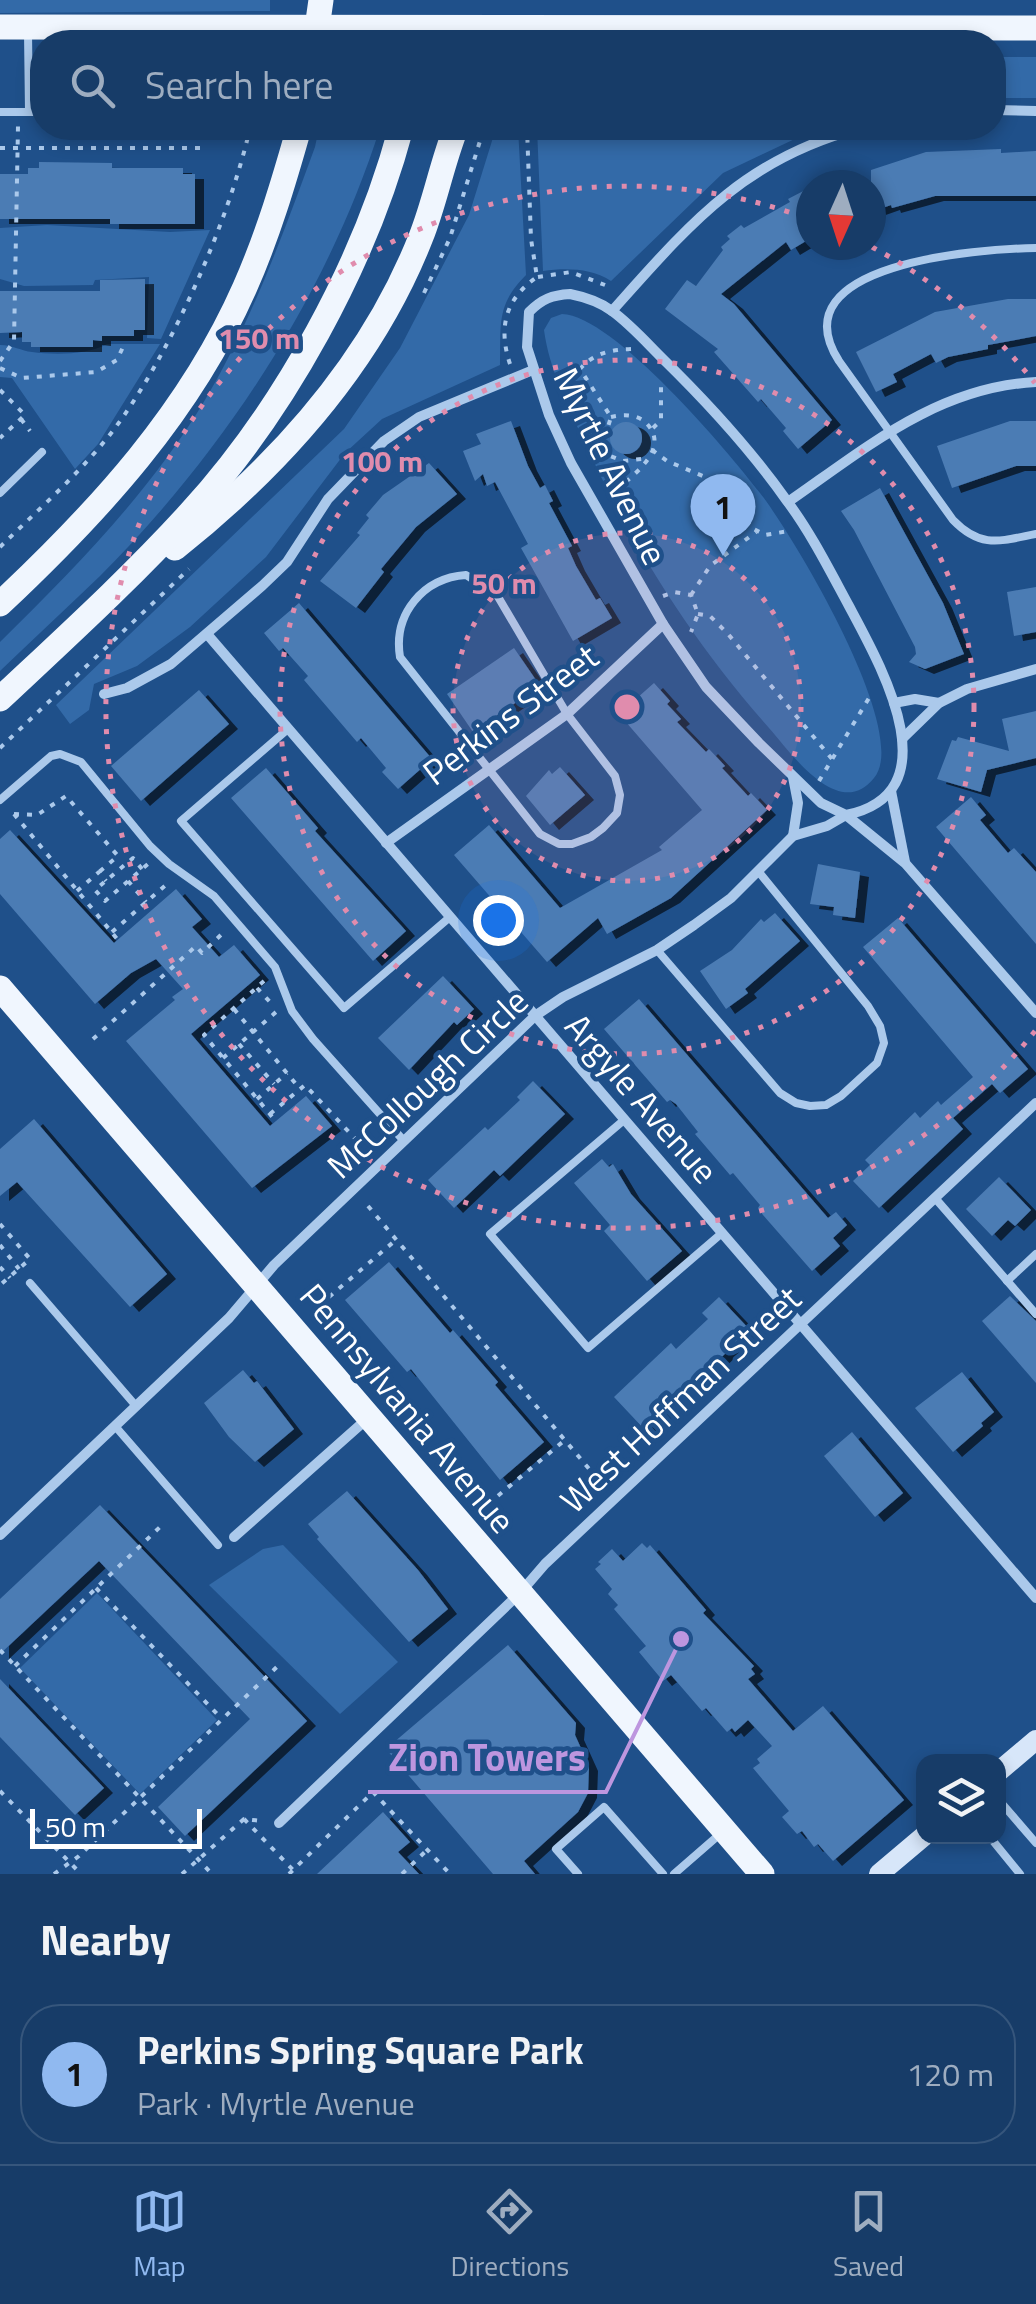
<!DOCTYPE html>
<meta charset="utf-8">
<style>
body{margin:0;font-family:"Titillium Web",sans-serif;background:#20436e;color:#f1f3f6}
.controls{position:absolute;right:30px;bottom:30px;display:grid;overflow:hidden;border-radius:20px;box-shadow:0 5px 15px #0003}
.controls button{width:90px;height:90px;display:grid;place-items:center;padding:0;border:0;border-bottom:2px solid #36567c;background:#173c68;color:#f1f3f6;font:50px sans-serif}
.compass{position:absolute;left:796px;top:170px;width:90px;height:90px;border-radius:50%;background:#173c68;box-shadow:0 5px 15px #0003;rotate:183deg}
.scale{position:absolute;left:30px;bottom:25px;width:172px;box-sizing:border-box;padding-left:10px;border:5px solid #fff;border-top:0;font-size:28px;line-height:35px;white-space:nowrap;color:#fff;-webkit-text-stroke:8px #1f508a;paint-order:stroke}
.you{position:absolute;left:498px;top:920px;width:35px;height:35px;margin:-25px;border:8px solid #fff;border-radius:50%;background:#1a73e8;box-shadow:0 0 0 15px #1a73e833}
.badge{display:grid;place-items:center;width:65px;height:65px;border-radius:50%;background:#90b9f0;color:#111;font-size:32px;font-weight:700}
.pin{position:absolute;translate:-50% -82px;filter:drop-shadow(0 2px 5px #0008)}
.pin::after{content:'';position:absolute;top:52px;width:35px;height:30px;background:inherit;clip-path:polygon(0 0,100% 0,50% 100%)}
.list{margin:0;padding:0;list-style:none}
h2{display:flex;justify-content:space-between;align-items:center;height:130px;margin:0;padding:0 40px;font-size:42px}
h2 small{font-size:32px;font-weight:400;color:#9eadc0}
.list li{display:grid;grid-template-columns:65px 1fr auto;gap:30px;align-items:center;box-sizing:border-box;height:140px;margin:0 20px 20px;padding:0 20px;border:2px solid #36567c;border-radius:40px}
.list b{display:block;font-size:38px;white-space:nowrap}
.list p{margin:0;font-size:32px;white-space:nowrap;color:#9eadc0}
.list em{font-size:32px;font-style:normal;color:#9eadc0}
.icon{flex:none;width:55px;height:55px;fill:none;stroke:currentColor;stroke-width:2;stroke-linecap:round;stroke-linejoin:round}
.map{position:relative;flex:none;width:1036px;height:1874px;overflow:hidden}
.search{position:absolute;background:#173c68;box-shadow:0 5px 15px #0003;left:30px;right:30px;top:30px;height:110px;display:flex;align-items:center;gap:25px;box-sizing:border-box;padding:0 35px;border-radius:40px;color:#9eadc0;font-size:38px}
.sheet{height:290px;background:#173c68}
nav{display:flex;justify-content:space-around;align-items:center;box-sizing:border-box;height:140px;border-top:2px solid #36567c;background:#173c68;font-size:28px;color:#9eadc0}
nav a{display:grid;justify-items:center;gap:5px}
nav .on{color:#90b9f0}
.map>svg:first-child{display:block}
</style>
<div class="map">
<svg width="1036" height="1874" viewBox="0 0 1036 1874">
<defs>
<filter id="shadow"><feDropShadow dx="9" dy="5" stdDeviation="0" flood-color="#0009"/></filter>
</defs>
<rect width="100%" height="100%" fill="#1f508a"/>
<g fill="#336aa8">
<path d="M0,0h270v11l-270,2z"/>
<path d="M1036,57v41h-42v-41z"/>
<path d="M319,128h61c-53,167 -156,324 -280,448 -33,32 -67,63 -100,95v-29c74,-73 148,-148 202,-237 49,-81 81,-171 113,-258z"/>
<path d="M496,128h22l8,147c-30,30 -25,49 -26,90l-118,54 -37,34 -79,104 -76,70 -53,39 -43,18 -5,26 -19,14 -14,-19 288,-276 56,-81 69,-133z"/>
<path d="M537,128h281l-95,45 -112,108c-21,-13 -45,-13 -68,-10z"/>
<path d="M47,225l123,7 40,-2 -49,109 -14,-1 2,-61 -54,3 -2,5 -69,1 -24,-7v-51z"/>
<path d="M562,314c52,2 165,136 198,179 33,42 152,240 114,285 -35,44 -83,-25 -105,-50 -76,-86 -136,-180 -184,-285 -16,-35 -36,-74 -41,-113l7,-12z"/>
<path d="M107,344h53l-62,100 -23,25 -63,-91 -12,-1v-32c13,0 21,6 32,7 22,3 56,3 75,-8z"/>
<path d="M283,1545l115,117 -58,52 -131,-129 54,-36z"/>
<path d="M97,1593l120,127 -77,74 -120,-126z"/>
</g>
<g fill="#4c7cb4" filter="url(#shadow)">
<path d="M1001,149v4l35,-2v45h-101l-43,12 -1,-3 -20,7v-42l55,-18z"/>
<path d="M39,162l73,1v5h71v6h12v50h-85v-5h-110v-45h28v-6h11z"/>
<path d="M811,187v51l-20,12 -5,-8 -65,52 13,10 98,116 -34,29 -15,-18 3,-3 -25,-29 -3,3 -44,-50 4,-3 -53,-40 22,-29 9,6 27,-36 -2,-3 9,-8 -3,-3 14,-11 3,3 46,-26 -2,-3z"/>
<path d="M145,279v51h-11v6h-32v5l-9,-1v7h-62v-5h-9v-10l-22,1v-42h100v-11z"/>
<path d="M1008,299h28v37l-48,9v4l-40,8 -12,6 -5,-9 -38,20 4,8 -21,10 -20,-40 79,-40z"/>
<path d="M511,421l17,45 12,22 5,-3 8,16 -4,2 23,43 -4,2 8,18 20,34 4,-2 12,20 -39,23 -52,-93 7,-4 -33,-62 -8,4 -4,-12 -8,7 -12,-30 18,-7 -5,-10z"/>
<path d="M1010,421h26v45h-20l-64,22 -15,-42z"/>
<circle cx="626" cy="438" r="16"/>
<path d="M429,463l28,31 -41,33 -35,42 3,3 -28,36 -36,-27 40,-46 -3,-2 12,-15 -3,-3 17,-20z"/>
<path d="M880,488l63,115 21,51 -39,15 -16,-7 7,-8 -1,-7 -61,-117 -13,-19z"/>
<path d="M1036,587v45l-22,4 -7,-44z"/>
<path d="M299,603l133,156 -34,30 -16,-17 4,-4 -25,-30 -4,4 -53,-62 4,-4 -25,-28 -4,3 -15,-18z"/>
<path d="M514,648l26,38 -67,46 -26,-38z"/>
<path d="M654,683l16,18 -3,3 14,15 -4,3 29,30 3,-3 16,17 -3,2 26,28 3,-3 16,17 -96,88 -64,36 -9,-16 -51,44 -93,-107 35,-30 71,83 102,-58 -3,-3 43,-37 -83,-96z"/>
<path d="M199,690l30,34 -88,77 -30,-35z"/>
<path d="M1036,711v47l-49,12 -6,22 -44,-13 15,-39 4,1 2,-4 51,14 -7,-32z"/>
<path d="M560,767l25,28 -35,30 -24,-29 23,-26 3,4z"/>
<path d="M266,768l52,60 -3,3 91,100 -33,30 -142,-163z"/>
<path d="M971,797l15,18 -6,5 28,33 6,-5 22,24v72l-100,-117z"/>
<path d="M10,830l104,113 62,-54 26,30 -10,8 27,30 15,-12 26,30 -69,59 79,92 36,-30 26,30 -80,62 -126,-147 49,-41 -3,-3 11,-8 -27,-30 -25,14 -36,31 -95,-110v-55z"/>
<path d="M818,864l42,8 -5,46 -22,-3 1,-8 -24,-3z"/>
<path d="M775,913l25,28 -55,48 3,4 -22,16 -26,-38 32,-21 29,-31 3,3z"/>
<path d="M898,918l130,151 -28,24 -8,-9 -39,34 10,11 -84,79 -26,-27 17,-16 -5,-5 50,-48 5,6 18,-17 3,4 32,-28 -110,-130z"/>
<path d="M443,976l31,33 -17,16 -3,-3 -45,48 -31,-32z"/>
<path d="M639,999l189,219 8,-6 11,13 -14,13 7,8 -28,25 -49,-56 -5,-7 2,-3 -27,-32 -3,2 -35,-41 3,-2 -22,-28 -6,-4 -3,2 -63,-73z"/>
<path d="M533,1081l32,33 -65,62 -6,-6 -40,38 -26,-28 57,-53 3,3 32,-30 -3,-3z"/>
<path d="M34,1119l133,155 -37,33 -113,-125 -17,14v-47z"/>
<path d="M602,1159l7,8 4,-3 18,30 51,57 -35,30 -43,-50 6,-6 -36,-42z"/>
<path d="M999,1177l32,33 -16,16 -7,-6 -16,16 -26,-27z"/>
<path d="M389,1262l61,71 3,-3 45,52 -3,3 49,57 -44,38 -89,-111 -4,3 -62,-72z"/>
<path d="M1010,1296l26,25v62l-54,-62z"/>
<path d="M719,1297l31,33 -105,100 -31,-33 57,-54 5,6 32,-30 -6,-6z"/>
<path d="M243,1370l11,13 3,-2 37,48 -39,33 -26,-25 -25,-34z"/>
<path d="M962,1372l32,40 -13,11 2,3 -30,26 -38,-44z"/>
<path d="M852,1432l51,61 -28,24 -51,-61z"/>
<path d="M347,1491l71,79 30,39 -39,33 -92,-103 2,-2 -11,-13z"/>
<path d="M100,1505l207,216 -122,115 -27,-29 92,-88 -151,-158 -99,93v-55z"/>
<path d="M642,1543l5,5 3,-3 56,65 -3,3 51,53 -3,3 4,5 -7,5 45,52 30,-25 81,94 -71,61 -15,-17 -4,3 -12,-16 -5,3 -15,-17 7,-6 -36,-43 7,-5 -3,-4 15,-13 -24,-26 -13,12 -3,-4 -5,4 -21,-24 -4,3 -31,-36 -8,6 -24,-29 7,-6 -32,-37 4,-4 -10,-11 4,-5 -17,-20 6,-5 -3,-2 14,-13 11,12z"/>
<path d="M508,1645l68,78 -1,12 14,31 -1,27 -10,19 -54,49 11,13h-42l-107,-125z"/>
<path d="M0,1679l104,109 -29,27 -75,-78z"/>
<path d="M383,1812l27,30 -12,10 21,22h-102z"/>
</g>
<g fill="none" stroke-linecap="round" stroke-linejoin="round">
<g stroke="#abc9eb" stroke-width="4" stroke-dasharray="5 8" stroke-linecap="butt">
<path d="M0,148h206"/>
<path d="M538,277l33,-5 34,13"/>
<path d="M424,293l26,-55 34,-110"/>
<path d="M631,349c-21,1 -37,4 -51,20l31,48 -7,23 6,16 13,5 26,-3"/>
<path d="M0,361l14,-20 4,-215"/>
<path d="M510,364c-12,-36 -5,-65 27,-87l-6,-38 -4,-111"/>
<path d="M0,368l22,10 74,-6 21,-12 6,-13"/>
<path d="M557,379l23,-10"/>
<path d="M0,390l25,25 -25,23"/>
<path d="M611,417c13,-3 28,-3 37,8 23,27 -21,54 -37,70"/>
<path d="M21,419l9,12"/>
<path d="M653,428l8,-8v-39"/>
<path d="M652,450l15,11 79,33 9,-6"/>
<path d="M621,482v-19"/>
<path d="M746,494v21l4,12 15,8 24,-4"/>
<path d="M0,547c38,-37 79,-73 112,-115 58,-76 117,-211 138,-304"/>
<path d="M691,595l19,-29 46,-34"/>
<path d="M663,596l11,-4 17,3 7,19 -7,18"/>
<path d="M698,614l12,2 18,18 104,125"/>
<path d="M0,748l189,-179"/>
<path d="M819,781l53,-88"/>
<path d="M14,814l104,126"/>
<path d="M14,814l23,1 29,-19 52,60 -19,16"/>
<path d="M142,869l-9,-11 -38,32 10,11 43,-37"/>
<path d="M128,881l18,21"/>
<path d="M77,891l22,-19 7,9"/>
<path d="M112,932l56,-49"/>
<path d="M264,981l-60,54 70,84"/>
<path d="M257,988l13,14"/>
<path d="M234,1009l66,80"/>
<path d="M93,1039l103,-93 6,7 21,-20"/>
<path d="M239,1044l35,40"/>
<path d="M223,1058l53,-46"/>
<path d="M257,1099l30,-26"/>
<path d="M270,1114l35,-29 57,61"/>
<path d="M368,1206l222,264"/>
<path d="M0,1224l30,35 -30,26"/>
<path d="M0,1245l19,24"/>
<path d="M0,1267l10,11"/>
<path d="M329,1297l68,-58"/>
<path d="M488,1504l77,-64"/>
<path d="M96,1588l125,130"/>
<path d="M0,1650l212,224"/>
<path d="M15,1666l146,-140"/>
<path d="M0,1791l81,83"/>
<path d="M244,1819l49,51"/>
<path d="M54,1874l25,-18 202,-193"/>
<path d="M182,1874l62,-55 18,2"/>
<path d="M289,1874l84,-82 77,82"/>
<path d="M402,1874l25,-24"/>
</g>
<g stroke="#abc9eb" stroke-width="8">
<path d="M28,32l1,80"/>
<path d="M0,112h42"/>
<path d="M1036,248c-57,1 -260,15 -197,113l114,159c28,29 47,21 83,14"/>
<path d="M0,493l42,-41"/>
<path d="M466,575l31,20 70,119 48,62 5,19 -3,18 -14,15 -12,9 -19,7h-13l-19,-10 -140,-177c-7,-43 23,-79 66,-82z"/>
<path d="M288,729l-107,92 163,187 106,-91"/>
<path d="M0,800l51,-44 9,-2 21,8 69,84 19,18 45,32 61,71 17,44 21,28 91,102"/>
<path d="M657,950l123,143 16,10 14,3 16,-1 15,-9 36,-33 7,-20 -4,-17 -12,-20 -110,-135"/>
<path d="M624,1120l-134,114 98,114 134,-115"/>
<path d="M935,1198l101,116"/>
<path d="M1007,1281l29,-27"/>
<path d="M30,1283l106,123"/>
<path d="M115,1426l103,119"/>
<path d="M998,1799l38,44"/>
<path d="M989,1836l31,38"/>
<path d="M578,1874l-22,-25 48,-42 59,67"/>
<path d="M674,1874l46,-40"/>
</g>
<g stroke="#abc9eb" stroke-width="10">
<path d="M994,110l42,1"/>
<path d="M570,294c15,3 30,8 42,17 18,13 34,31 50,47 45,44 89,92 125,143 24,32 43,70 62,105 31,58 105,187 -3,209l-25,-12 -62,-60 -53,-56 -43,-63 -92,-161 -22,-48 -22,-68 2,-35c13,-13 23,-17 41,-18z"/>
<path d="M612,311c76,-85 132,-153 249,-183"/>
<path d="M788,502c78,-54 149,-115 248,-120"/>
<path d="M207,634l829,964"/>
<path d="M104,694l23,-6 44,-24 91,-78 25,-24 41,-63 56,-58 35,-24 114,-47"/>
<path d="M894,703l21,-4 24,4"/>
<path d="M902,739l37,-36 28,-14 69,-20"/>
<path d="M891,791l14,71"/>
<path d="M793,836l5,-33 -5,-26"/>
<path d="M386,843l181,-129 96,-90"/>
<path d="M0,1535l229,-217 45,-53 261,-249 28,-19 94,-47 37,-25 37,-27 62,-62 34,-10 19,-11 59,48 131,150"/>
<path d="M234,1537l134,-119"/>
<path d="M279,1823l241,-230 25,-29 491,-461"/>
</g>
<g stroke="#d7e6f9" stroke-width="20">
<path d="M998,1772l38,-32"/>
<path d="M879,1874l45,-38"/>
</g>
<g stroke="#f0f6fe" stroke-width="25">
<path d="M0,27l1036,1"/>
<path d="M315,42l6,-42"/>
<path d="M175,548c103,-82 197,-186 246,-311 14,-35 21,-74 35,-109"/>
<path d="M0,604c99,-93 190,-192 245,-317 23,-52 39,-106 54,-159"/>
<path d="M0,699c65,-61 131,-121 191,-187 94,-103 174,-249 210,-384"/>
<path d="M0,988l762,886"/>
</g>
</g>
<circle cx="627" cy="707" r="174" fill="#e08cad" fill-opacity=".12"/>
<g fill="none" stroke="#e08cad" stroke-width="5" stroke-dasharray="5 10">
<circle cx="627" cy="707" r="174"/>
<circle cx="627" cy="707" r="347"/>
<path d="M1035 1031A521 521 0 1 1 809 219M872 247A521 521 0 0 1 1035 383"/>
</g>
<g text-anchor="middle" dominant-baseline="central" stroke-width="9" stroke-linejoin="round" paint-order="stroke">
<g font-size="35" fill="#fff" stroke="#1f508a">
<text transform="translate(611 466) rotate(64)">Myrtle Avenue</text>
<text transform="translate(510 714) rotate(-37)">Perkins Street</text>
<text transform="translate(427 1083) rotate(-43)">McCollough Circle</text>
<text transform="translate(642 1098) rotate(49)">Argyle Avenue</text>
<text transform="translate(680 1399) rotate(-43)">West Hoffman Street</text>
<text transform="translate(408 1408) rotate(50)">Pennsylvania Avenue</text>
</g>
</g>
<circle cx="627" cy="707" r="15" fill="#e08cad" stroke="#1f508a" stroke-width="5"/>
<g font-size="30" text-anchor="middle" font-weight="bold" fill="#e08cad" stroke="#1f508a" stroke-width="9" stroke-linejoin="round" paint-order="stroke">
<text x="259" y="349">150 m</text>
<text x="382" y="472">100 m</text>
<text x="504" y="594">50 m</text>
</g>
<path fill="none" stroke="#bd96df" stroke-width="4" d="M681 1639L606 1792H368"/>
<circle fill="#bd96df" stroke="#1f508a" stroke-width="4" cx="681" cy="1639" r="10"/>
<g font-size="38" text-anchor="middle" font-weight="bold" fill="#bd96df" stroke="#1f508a" stroke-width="9" stroke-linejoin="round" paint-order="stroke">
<text x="487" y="1771">Zion Towers</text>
</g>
</svg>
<div class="controls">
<button><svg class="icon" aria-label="layers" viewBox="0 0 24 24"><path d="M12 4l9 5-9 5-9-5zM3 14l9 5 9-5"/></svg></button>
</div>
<svg class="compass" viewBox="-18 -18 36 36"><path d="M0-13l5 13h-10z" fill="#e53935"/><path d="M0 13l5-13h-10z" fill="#9eadc0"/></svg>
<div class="scale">50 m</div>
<div class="you"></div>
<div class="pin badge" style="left:723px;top:556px">1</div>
<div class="search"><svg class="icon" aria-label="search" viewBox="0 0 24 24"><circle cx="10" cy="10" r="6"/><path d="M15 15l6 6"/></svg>Search here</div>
</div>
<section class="sheet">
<h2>Nearby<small></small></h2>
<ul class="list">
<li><span class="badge">1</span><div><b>Perkins Spring Square Park</b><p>Park · Myrtle Avenue</p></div><em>120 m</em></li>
</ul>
</section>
<nav>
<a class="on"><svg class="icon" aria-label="map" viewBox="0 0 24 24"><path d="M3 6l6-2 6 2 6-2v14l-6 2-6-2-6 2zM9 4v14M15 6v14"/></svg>Map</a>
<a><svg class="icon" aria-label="directions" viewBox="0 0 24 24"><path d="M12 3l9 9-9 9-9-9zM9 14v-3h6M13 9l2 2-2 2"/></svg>Directions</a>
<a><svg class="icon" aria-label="saved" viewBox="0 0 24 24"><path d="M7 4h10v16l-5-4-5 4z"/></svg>Saved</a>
</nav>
